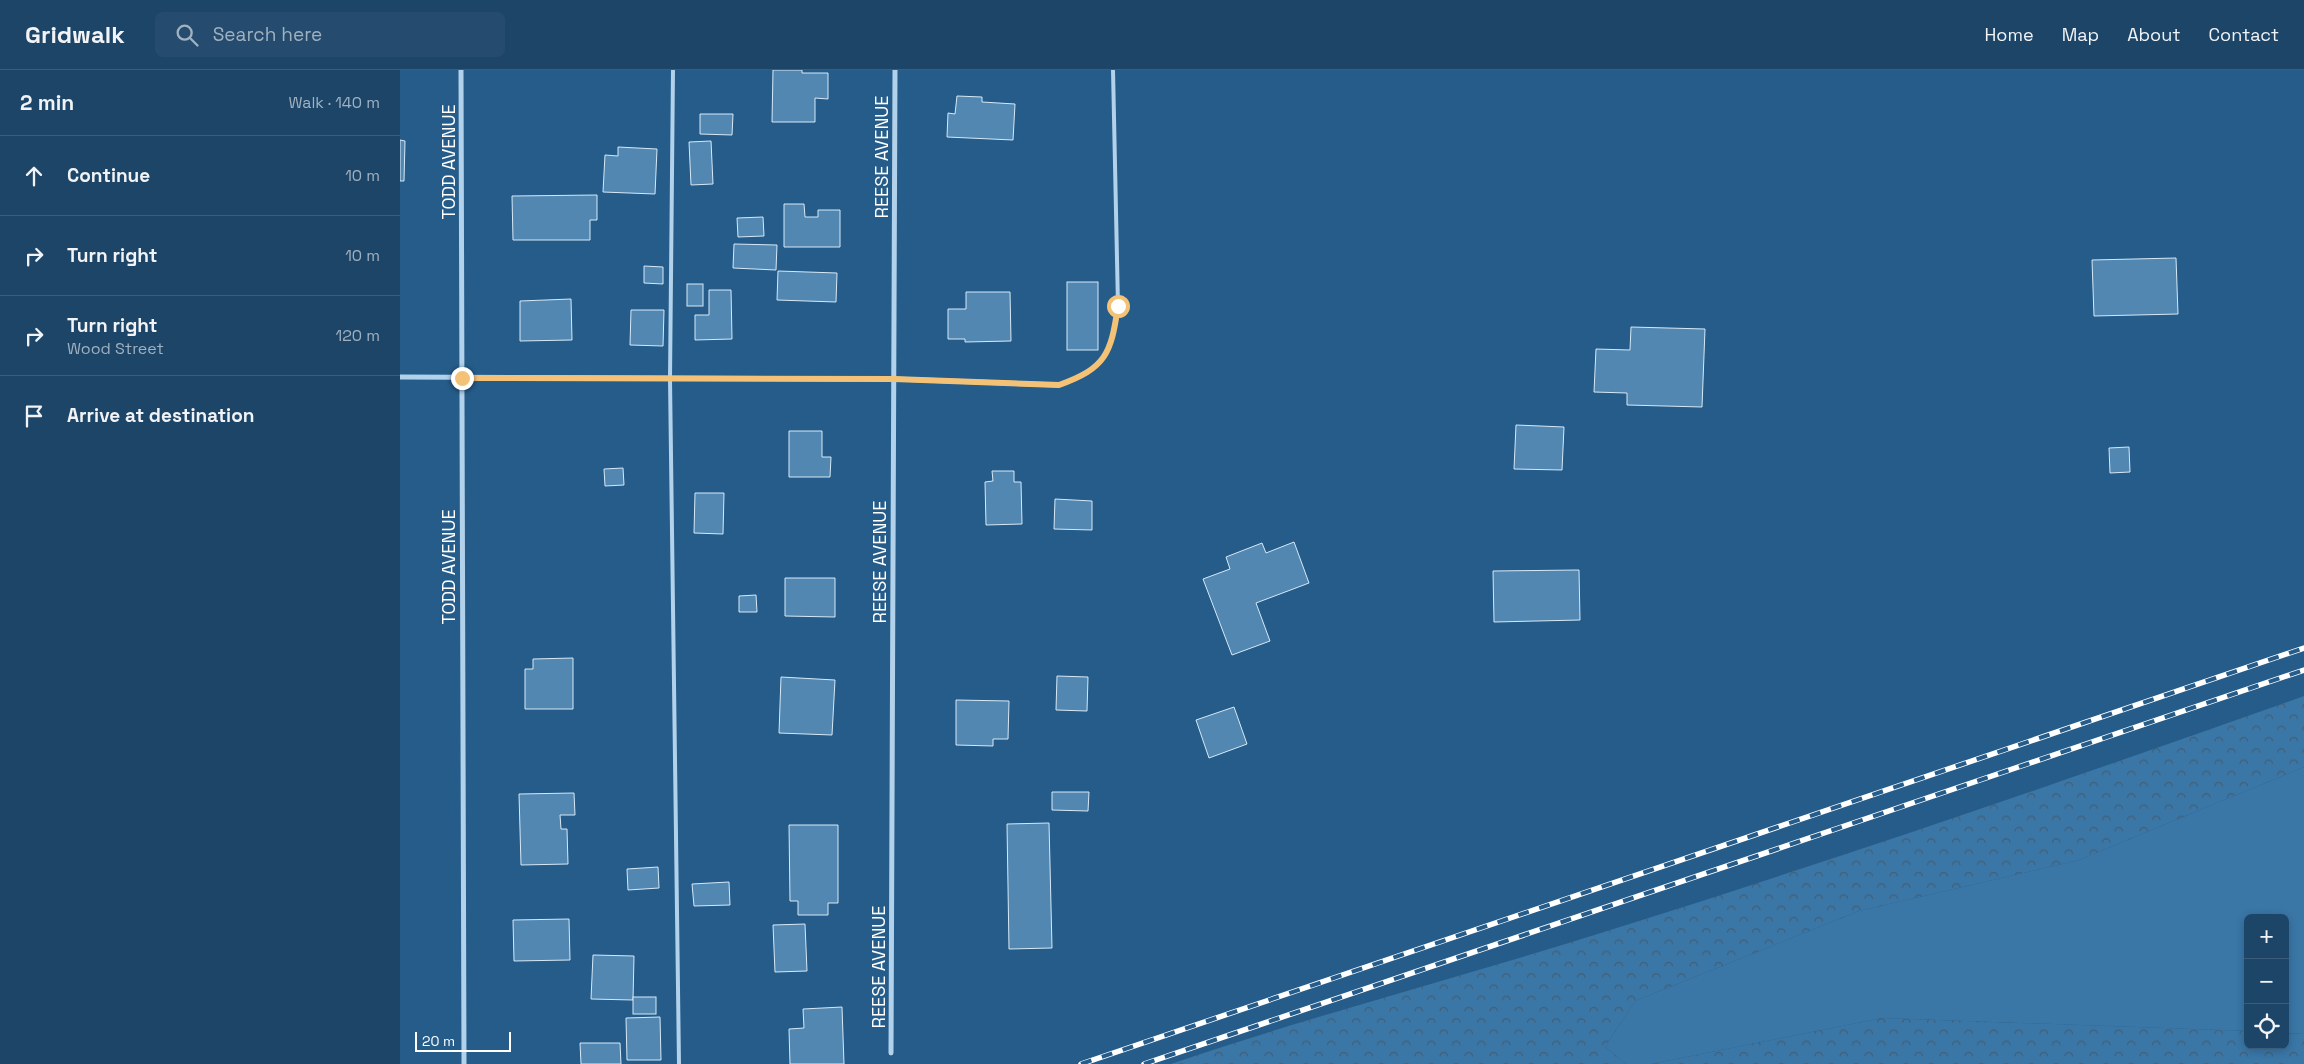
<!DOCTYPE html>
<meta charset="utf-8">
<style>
body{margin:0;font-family:"Space Grotesk",sans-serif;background:#254c6e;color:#f1f3f6}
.controls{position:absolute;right:15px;bottom:15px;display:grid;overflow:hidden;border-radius:8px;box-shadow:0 2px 8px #0003}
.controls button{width:45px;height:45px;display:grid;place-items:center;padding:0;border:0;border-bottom:1px solid #3a5d7c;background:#1c4568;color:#f1f3f6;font:25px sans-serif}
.scale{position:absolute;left:15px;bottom:12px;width:96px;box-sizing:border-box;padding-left:5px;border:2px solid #fff;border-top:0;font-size:14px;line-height:18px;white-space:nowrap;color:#fff;-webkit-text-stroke:4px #255c8a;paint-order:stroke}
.stop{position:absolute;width:15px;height:15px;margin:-11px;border:4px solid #f3c276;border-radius:50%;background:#fff}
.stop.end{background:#f3c276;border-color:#fff;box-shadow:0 1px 5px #0008}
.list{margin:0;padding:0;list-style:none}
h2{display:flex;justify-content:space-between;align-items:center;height:65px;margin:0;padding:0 20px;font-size:21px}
h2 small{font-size:16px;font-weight:400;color:#a0b1c0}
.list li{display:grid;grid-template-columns:32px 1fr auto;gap:15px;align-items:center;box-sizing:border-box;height:80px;padding:0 20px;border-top:1px solid #3a5d7c}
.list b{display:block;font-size:19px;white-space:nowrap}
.list p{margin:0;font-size:16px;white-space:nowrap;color:#a0b1c0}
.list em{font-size:16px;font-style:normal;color:#a0b1c0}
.icon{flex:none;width:28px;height:28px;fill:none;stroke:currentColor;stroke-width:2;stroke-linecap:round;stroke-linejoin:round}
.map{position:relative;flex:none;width:1904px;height:994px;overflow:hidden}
header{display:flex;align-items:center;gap:30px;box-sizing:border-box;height:70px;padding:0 25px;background:#1c4568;border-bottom:1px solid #3a5d7c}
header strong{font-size:24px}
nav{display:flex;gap:28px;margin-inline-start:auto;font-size:18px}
.search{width:350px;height:45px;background:#254c6e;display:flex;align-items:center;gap:12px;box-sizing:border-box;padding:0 18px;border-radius:8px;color:#a0b1c0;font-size:19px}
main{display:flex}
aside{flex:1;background:#1c4568}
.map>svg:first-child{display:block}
</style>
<header>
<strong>Gridwalk</strong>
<div class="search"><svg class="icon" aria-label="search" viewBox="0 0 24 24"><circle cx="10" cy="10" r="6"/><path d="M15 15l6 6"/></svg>Search here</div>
<nav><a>Home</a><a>Map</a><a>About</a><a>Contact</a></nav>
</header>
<main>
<aside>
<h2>2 min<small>Walk · 140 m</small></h2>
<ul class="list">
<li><svg class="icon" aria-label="ahead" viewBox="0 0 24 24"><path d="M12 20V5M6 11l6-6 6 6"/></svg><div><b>Continue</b></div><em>10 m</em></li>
<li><svg class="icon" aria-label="right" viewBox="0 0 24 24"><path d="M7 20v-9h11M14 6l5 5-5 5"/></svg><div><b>Turn right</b></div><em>10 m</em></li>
<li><svg class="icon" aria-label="right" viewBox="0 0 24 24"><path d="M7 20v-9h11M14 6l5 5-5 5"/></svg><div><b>Turn right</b><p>Wood Street</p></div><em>120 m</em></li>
<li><svg class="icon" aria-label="arrive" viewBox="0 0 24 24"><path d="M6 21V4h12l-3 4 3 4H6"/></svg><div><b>Arrive at destination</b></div></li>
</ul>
</aside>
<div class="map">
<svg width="1904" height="994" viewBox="0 0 1904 994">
<defs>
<pattern id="forest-crowns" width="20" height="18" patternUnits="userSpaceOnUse" patternTransform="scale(1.25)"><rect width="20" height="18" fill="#3a76a6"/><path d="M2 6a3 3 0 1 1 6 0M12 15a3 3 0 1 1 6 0" fill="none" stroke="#445f74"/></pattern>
</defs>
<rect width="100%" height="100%" fill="#255c8a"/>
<path fill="#3a76a6" d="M1904,697v267l-19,-1v-115h-37v113l-366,-13 -231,46h-25l-21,-17 30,-46 224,-90 220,-51z"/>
<g fill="url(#forest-crowns)">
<path d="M1904,626v71l-225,93 -220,51 -224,90 -30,46 21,17h-455c149,-51 302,-90 452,-138 229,-72 456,-150 681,-230z"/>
<path d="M1482,948l366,13v14h37v-12l19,1v30h-653z"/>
</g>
<g fill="#5287b2" stroke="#d6e9f7">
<path d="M373,0h29v3h26v26l-13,-1v24h-43z"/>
<path d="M557,26l25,1v5l33,2 -2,36 -66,-3 1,-24 7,1z"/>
<path d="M300,44h33l-1,21 -32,-1z"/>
<path d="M0,70l5,1 -1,40h-4z"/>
<path d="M311,71l2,43 -22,1 -2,-43z"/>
<path d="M218,77l39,2 -2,45 -52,-2 2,-37 13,1z"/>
<path d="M197,125v25h-7v20h-77l-1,-44z"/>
<path d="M384,134h20l1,13h13v-7h22v37h-56z"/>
<path d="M363,147l1,19 -26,1 -1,-19z"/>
<path d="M334,174l43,1 -1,25 -43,-2z"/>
<path d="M1776,188l2,56 -84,2 -2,-56z"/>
<path d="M244,196l19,1v17l-19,-1z"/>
<path d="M378,201l59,2 -1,29 -59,-2z"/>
<rect x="667" y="212" width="31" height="68"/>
<rect x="287" y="214" width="16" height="22"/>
<path d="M309,220h22l1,49 -37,1v-25h14z"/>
<path d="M566,222h44l1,49 -46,1v-3h-17v-30h18z"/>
<path d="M171,229l1,41 -52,1v-40z"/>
<path d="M231,240h33l-1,36 -33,-1z"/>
<path d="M1231,257l74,2 -3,78 -75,-2v-12l-33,-1 2,-43 34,1z"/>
<path d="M1116,355l48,2 -2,43 -48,-1z"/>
<path d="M389,361h33v26h9l-1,20h-41z"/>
<path d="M1729,377l1,25 -20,1 -1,-25z"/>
<path d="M223,398l1,17 -19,1 -1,-17z"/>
<path d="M592,401h22v11h7l1,42 -36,1 -1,-43 8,-1z"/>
<path d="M295,423h29l-1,41 -29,-1z"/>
<path d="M655,429l37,2v29l-38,-1z"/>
<path d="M894,472l15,41 -53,20 14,38 -38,14 -29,-76 27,-10 -4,-12 36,-14 4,10z"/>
<path d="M1179,500l1,50 -86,2 -1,-51z"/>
<path d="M385,508h50v39l-50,-1z"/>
<path d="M356,525l1,17h-18v-16z"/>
<path d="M173,588v51h-48v-40h8v-10z"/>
<path d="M657,606l31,1 -1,34 -31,-1z"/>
<path d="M381,607l54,3 -3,55 -53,-2z"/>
<path d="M556,630l53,1 -1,38h-15v7l-37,-1z"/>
<path d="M834,637l13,37 -38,14 -13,-38z"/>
<path d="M652,722h37l-1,19 -36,-1z"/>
<path d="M174,723l1,22h-15l1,14h6l1,35 -47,1 -2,-71z"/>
<path d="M649,753l3,125 -43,1 -2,-125z"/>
<path d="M389,755h49v78h-10v12h-30v-14h-8z"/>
<path d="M258,797l1,21 -31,2 -1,-21z"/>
<path d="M329,812l1,23 -36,1 -2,-22z"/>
<path d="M169,849l1,41 -56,1 -1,-41z"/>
<path d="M405,854l2,47 -32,1 -2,-47z"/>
<path d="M193,885l41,1 -1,44 -42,-1z"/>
<rect x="233" y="927" width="23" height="17"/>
<path d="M442,937l2,57h-54l-1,-35 15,-1 -1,-19z"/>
<path d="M260,947l1,43h-34l-1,-42z"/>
<path d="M180,973h40l1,21h-40z"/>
</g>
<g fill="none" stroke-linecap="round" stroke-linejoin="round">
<g stroke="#b2d1ea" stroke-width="4">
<path d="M273,0l-3,309 9,685"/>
<path d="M659,315c47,-17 52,-31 59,-79l-5,-236"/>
</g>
<g stroke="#b2d1ea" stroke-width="5">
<path d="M61,0l3,994"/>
<path d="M0,307l494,2 165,6"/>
<path d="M491,983l4,-983"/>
</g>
<g stroke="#fff" stroke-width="5.5">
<g id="rail">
<path d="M681,994l1223,-416"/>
<path d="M744,994l1160,-394"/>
</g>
</g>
<use href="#rail" stroke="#255c8a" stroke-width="4" stroke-dasharray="11" stroke-linecap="butt"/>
</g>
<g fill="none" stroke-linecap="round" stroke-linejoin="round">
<path stroke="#f3c276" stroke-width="6" d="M62,308l432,1 165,6c47,-17 52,-31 59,-79"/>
</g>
<g text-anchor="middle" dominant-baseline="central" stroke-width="4.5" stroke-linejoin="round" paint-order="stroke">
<g font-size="18" fill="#fff" stroke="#255c8a">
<text transform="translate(481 87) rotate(-90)">REESE AVENUE</text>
<text transform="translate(48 92) rotate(-90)">TODD AVENUE</text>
<text transform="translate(479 492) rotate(-90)">REESE AVENUE</text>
<text transform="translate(48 497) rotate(-90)">TODD AVENUE</text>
<text transform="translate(478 897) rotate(-90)">REESE AVENUE</text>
</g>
</g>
</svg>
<div class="controls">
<button>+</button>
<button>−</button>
<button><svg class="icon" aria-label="locate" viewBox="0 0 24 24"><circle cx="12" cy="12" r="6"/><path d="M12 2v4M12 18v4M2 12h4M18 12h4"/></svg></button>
</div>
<div class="scale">20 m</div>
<div class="stop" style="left:718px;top:236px"></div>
<div class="stop end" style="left:62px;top:308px"></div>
</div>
</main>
